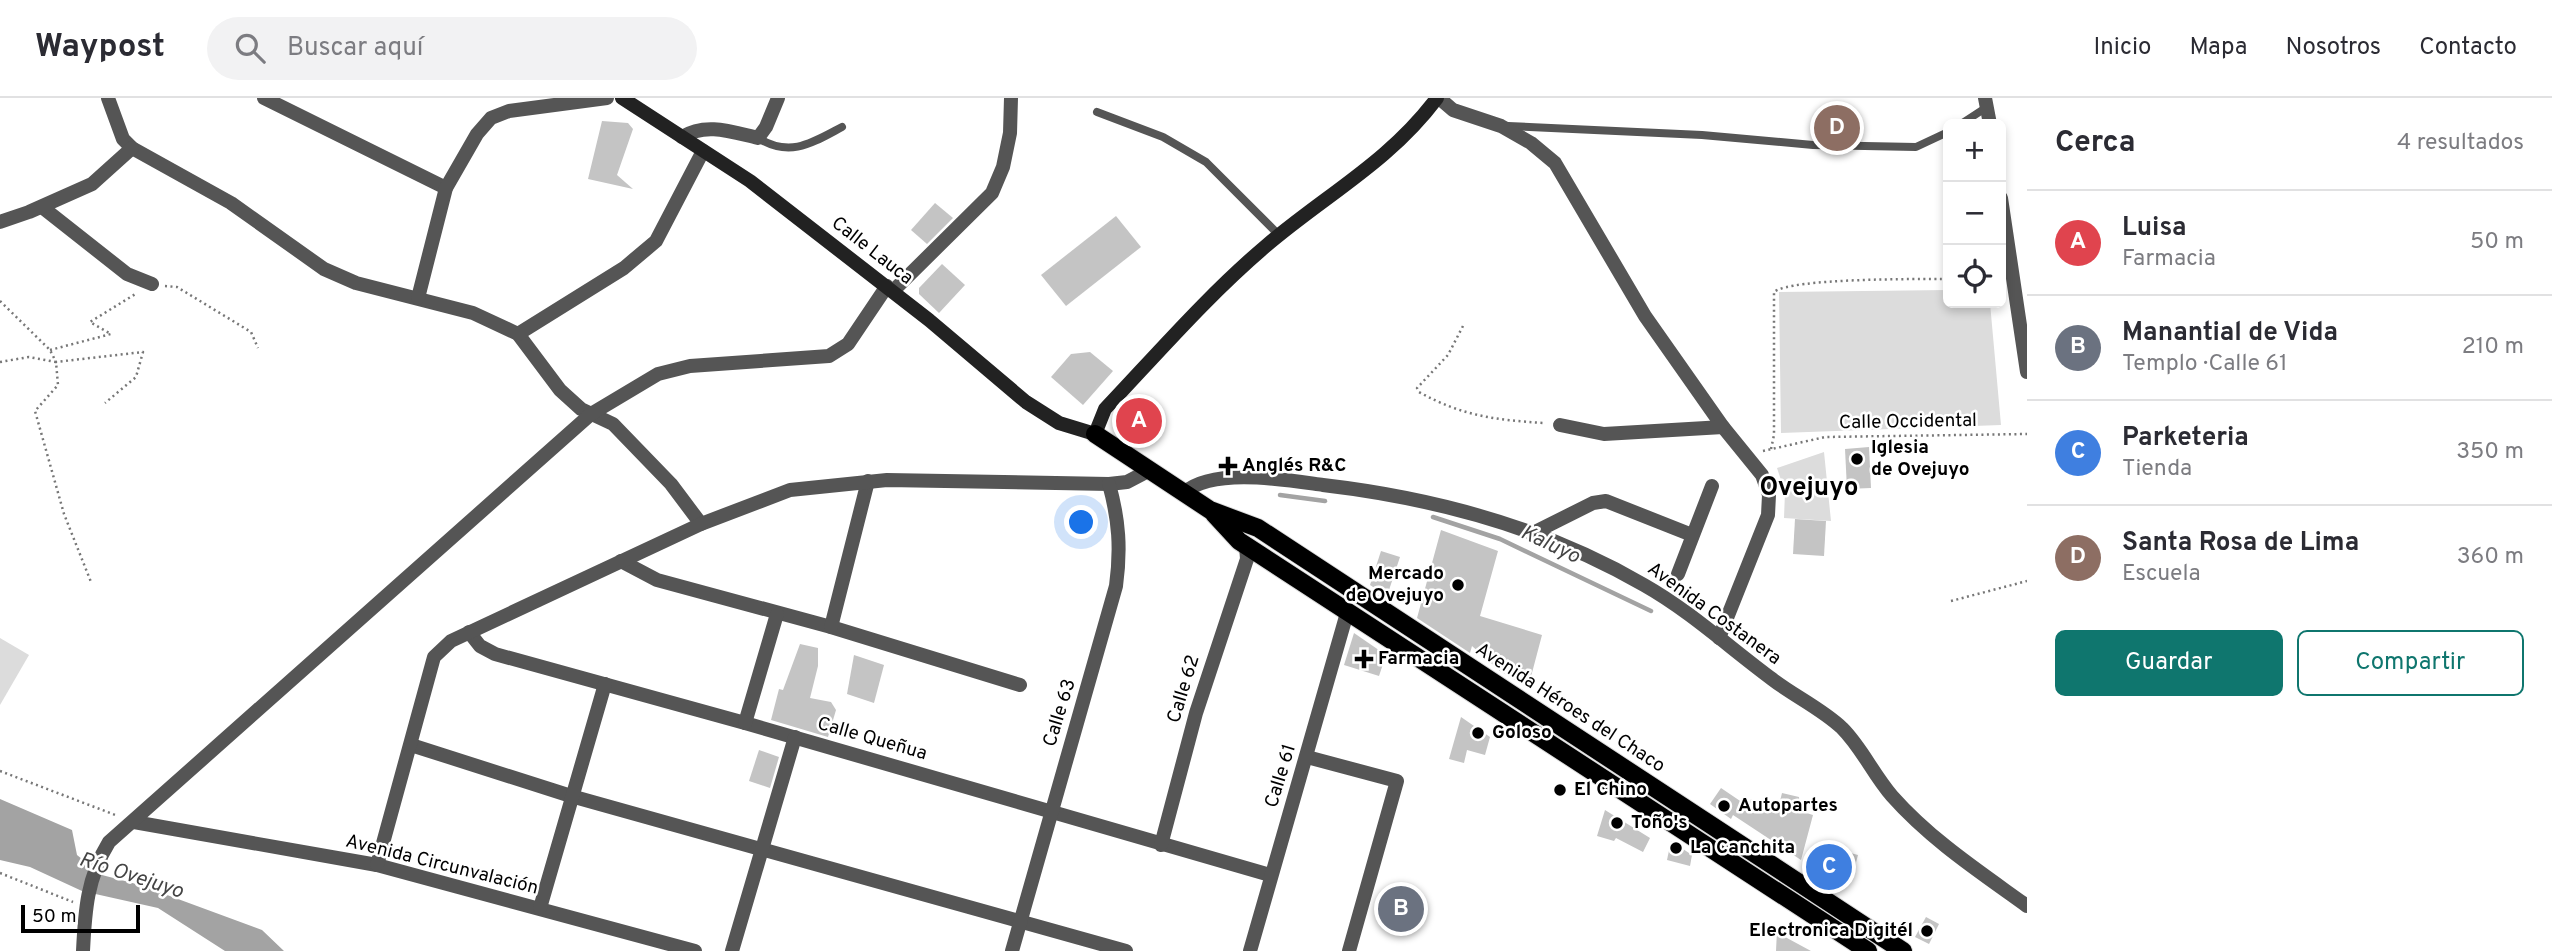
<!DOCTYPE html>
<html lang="es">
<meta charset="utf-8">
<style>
body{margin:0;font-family:Overpass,sans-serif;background:#f2f2f3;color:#2b2b33}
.controls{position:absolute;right:21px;top:21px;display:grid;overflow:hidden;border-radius:10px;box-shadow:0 4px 10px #0003}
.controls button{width:63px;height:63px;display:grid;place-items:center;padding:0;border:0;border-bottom:2px solid #e1e1e2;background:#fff;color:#2b2b33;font:35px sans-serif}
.scale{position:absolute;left:21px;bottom:18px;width:119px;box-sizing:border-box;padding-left:7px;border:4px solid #000;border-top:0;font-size:19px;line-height:24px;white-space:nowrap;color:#000;-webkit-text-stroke:5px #fff;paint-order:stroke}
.you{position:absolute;left:1082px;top:425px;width:24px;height:24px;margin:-18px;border:5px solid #fff;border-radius:50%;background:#1a73e8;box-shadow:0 0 0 10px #1a73e833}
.badge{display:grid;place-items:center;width:46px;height:46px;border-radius:50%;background:#0f766e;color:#fff;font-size:23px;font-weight:700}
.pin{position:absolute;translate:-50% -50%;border:4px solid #fff;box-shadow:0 2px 7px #0006}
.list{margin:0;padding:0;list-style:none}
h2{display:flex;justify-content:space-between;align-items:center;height:91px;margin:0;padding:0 28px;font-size:30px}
h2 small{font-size:23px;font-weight:400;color:#7c7c81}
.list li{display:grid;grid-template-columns:46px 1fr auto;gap:21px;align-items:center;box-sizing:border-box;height:105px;padding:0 28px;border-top:2px solid #e1e1e2}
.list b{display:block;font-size:26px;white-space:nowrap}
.list p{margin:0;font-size:23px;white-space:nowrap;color:#7c7c81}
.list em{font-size:23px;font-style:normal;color:#7c7c81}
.actions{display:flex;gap:14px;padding:21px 28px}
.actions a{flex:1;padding:16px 0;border:2px solid #0f766e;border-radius:10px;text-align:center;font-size:24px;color:#0f766e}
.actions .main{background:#0f766e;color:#fff}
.icon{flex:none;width:38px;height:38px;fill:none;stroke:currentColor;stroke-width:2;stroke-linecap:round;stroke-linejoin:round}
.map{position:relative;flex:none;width:2027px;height:853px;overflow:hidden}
header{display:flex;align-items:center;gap:42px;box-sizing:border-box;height:98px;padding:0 35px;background:#fff;border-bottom:2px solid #e1e1e2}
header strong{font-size:33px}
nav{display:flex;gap:38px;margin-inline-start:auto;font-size:24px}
.search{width:490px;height:63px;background:#f2f2f3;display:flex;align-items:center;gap:18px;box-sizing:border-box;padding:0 24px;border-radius:38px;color:#7c7c81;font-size:26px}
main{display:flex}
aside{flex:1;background:#fff}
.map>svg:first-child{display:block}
</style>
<header>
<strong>Waypost</strong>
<div class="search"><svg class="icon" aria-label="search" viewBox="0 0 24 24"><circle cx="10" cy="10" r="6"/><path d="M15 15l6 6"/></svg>Buscar aquí</div>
<nav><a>Inicio</a><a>Mapa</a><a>Nosotros</a><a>Contacto</a></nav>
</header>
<main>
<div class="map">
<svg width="2027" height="853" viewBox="0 0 2027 853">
<rect width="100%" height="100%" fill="#fff"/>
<g fill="#dcdcdc">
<path d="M1948,192v13h42l11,122 -220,8 -2,-141z"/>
<path d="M1824,354l7,69 -47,-3 1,-26 -8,-24z"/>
<path d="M0,540l29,17 -29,50z"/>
</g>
<path fill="#a3a3a3" d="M0,701l72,31 5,25 25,20 38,10 122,45 22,21h-59l-67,-43 -76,-17 -52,-24 -30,-7z"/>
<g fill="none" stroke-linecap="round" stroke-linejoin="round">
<g stroke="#a3a3a3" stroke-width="4.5">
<path d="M1280,397l45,6"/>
<path d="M1433,419l67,22 151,72"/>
</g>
</g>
<g fill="#c4c4c4">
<path d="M602,23l26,2 5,6 -16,46 16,14 -45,-10z"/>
<path d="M935,105l18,15 -26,26 -16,-14z"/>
<path d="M1116,118l25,31 -75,59 -25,-31z"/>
<path d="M942,166l23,21 -26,28 -20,-19v-6z"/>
<path d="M1090,254l23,19 -30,34 -32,-28 20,-23z"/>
<path d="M1138,306l26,13 -12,24 -19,-12 -1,-14z"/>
<path d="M1869,349l2,41 -24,1 -2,-40z"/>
<path d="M1795,421l31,2 -2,35 -31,-2z"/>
<path d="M1441,432l57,21 -18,65 62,19 -14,53 -28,-17 -28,-25 -2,7 -53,-35z"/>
<path d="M1381,453l19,6 -13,39 -17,-11z"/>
<path d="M1354,535l32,22 -7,21 -35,-11z"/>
<path d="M800,546l18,4v18l-8,32 21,4 5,8 -8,27 -57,-17 8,-31 4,1z"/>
<path d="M854,557l30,10 -10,38 -27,-9z"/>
<path d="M1461,619l29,20 -5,18 -18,-5 -3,13 -15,-4z"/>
<path d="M759,652l20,7 -9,31 -21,-7z"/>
<path d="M1721,690l28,19 2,-8 28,6 3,-12 17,4 1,14 13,4 -12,45 -68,-45 -2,4 -21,-15z"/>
<path d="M1605,712l45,28 -7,14 -27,-14 -2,3 -17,-5z"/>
<path d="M1671,743l21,14 -2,11 -23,-6z"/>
<path d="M1839,752l19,5 -4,15 -6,-1 -5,19 -21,-13 5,-19 10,3z"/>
<path d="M1926,819l13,7 -10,20 -14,-7z"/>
<path d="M1777,832l10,8 24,13h-35z"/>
</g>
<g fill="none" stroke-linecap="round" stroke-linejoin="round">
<g stroke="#dbdbdb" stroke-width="20">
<g id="primary">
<path d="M1095,336l115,76 48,18 645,423"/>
<path d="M1214,416l25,27 629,410"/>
</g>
</g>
<g stroke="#777" stroke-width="2.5" stroke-dasharray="2 3.5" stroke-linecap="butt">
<path d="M165,188l12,1 74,45 7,16"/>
<path d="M0,203l50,49 6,12 87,-10 -7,25 -31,26"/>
<path d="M1463,228l-15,29 -31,33 2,4c43,24 77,28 125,31"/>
<path d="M50,252l61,-16 -21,-12 47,-29"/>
<path d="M0,264l29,-5 27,5 2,23 -23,26 29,103 27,68"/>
<path d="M1771,351l3,-14v-143c17,-14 145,-13 174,-13"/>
<path d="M1763,353l62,-14 202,-3"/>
<path d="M1951,503l76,-20"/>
<path d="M0,673l118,45"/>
<path d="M0,775l73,29"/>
</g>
<g stroke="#555" stroke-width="8">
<path d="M1097,14l66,25 43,25 73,73"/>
<path d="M1961,26l26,-17"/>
<path d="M1508,28l194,9 111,10 103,2 32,-15"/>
<path d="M758,40c32,20 54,5 84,-11"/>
</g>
<g stroke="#555" stroke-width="14">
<path d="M108,0l15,41 9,9 99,55 93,66 32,14 117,30 45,21 42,56 21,19 32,15 58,60 30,40"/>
<path d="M264,0l182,90"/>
<path d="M1439,0l14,12 48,16 30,17 24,20 90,153 78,111 39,48 7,20 -1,20 -49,123"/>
<path d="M1985,0l5,26"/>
<path d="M682,39c24,-15 50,-5 76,1l8,-11 12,-29"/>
<path d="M2001,100l26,174"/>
<path d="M42,109l85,67 25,10"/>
<path d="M0,124l29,-10 63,-28 40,-36"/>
<path d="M893,193l99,-98 11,-26 7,-34 1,-35"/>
<path d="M418,200l28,-110 31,-54 14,-16 18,-7 98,-13"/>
<path d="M518,236l106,-66 32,-27 47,-90"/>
<path d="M1560,327l44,9 119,-7"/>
<path d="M1184,395c28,-26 102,-13 139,-8 111,13 223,43 321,100 46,26 86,63 128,94 22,17 50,30 70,49 20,20 31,46 50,68 39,44 88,76 135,110"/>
<path d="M1533,435l60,-30 13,-2 86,34"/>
<path d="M621,463l36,19 174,47 189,58"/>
<path d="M1678,476l34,-88"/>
<path d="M831,529l37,-146"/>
<path d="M469,534l11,14 15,8 250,69 525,152"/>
<path d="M745,625l32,-109"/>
<path d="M411,647l160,51 555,155"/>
<path d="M1307,659l90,24 -48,170"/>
<path d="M134,724l243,43 318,86"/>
<path d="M1161,747l35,-132 51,-154 -1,-13"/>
<path d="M377,767l57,-208 17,-16 250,-117 89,-34 97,-10 222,4 18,-2 21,-11"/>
<path d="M540,810l65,-224"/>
<path d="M83,853c2,-41 4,-73 26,-109l482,-428 67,-40 32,-8 139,-10 19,-12 39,-58"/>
<path d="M732,853l63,-214"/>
<path d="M1012,853l104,-365c5,-37 3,-66 -7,-102"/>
<path d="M1250,853l97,-338"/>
</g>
<path stroke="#222" stroke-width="14" d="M622,0l128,83 179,139 97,82 33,21 36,11 10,-25c53,-56 104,-115 162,-164 60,-51 122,-83 170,-147"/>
<use href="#primary" stroke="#000" stroke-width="18"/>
</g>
<g fill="#000" stroke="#fff" stroke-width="2.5">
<circle cx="1857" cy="361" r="7"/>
<path d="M1224.5 357.5h7v7h7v7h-7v7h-7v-7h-7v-7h7z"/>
<circle cx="1458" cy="487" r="7"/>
<path d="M1360.5 550.5h7v7h7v7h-7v7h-7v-7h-7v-7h7z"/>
<circle cx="1478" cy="635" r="7"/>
<circle cx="1560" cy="692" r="7"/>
<circle cx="1724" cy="708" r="7"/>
<circle cx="1617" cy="725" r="7"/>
<circle cx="1676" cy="750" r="7"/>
<circle cx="1927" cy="833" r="7"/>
</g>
<g text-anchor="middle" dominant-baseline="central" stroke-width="5" stroke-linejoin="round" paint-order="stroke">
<g font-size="19" fill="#000" stroke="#fff">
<text transform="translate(872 153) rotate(38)">Calle Lauca</text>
<text transform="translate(1908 324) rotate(-1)">Calle Occidental</text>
<text transform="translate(1714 516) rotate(36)">Avenida Costanera</text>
<text transform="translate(1184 591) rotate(-73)">Calle 62</text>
<text transform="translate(1570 610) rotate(33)">Avenida Héroes del Chaco</text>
<text transform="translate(1060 615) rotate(-73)">Calle 63</text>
<text transform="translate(872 641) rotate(16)">Calle Queñua</text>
<text transform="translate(1281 678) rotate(-73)">Calle 61</text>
<text transform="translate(442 767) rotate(14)">Avenida Circunvalación</text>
</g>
<g font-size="19" font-weight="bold" fill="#000" stroke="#fff" text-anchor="start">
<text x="1871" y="350">Iglesia<tspan x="1871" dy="22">de Ovejuyo</tspan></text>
<text x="1242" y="368">Anglés R&amp;C</text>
<text x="1444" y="476" text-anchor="end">Mercado<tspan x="1444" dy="22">de Ovejuyo</tspan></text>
<text x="1378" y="561">Farmacia</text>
<text x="1492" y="635">Goloso</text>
<text x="1574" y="692">El Chino</text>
<text x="1738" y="708">Autopartes</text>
<text x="1631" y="725">Toño's</text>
<text x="1690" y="750">La Canchita</text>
<text x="1913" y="833" text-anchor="end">Electronica Digitél</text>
</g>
<g font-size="21" font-style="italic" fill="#444" stroke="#fff">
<text transform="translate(1550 447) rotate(25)">Kaluyo</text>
<text transform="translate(131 778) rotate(18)">Río Ovejuyo</text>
</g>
<g font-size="26" font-weight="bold" fill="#000" stroke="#fff">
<text x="1809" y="390">Ovejuyo</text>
</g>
</g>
</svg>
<div class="controls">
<button>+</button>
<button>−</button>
<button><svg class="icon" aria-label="locate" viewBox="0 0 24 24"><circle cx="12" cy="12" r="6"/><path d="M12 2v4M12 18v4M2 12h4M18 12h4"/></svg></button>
</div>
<div class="scale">50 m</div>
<div class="you"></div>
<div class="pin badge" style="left:1139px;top:323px;background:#e0444e">A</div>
<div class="pin badge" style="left:1401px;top:811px;background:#6b7280">B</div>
<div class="pin badge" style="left:1829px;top:769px;background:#3f7fe0">C</div>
<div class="pin badge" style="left:1837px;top:30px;background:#8d6e63">D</div>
</div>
<aside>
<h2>Cerca<small>4 resultados</small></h2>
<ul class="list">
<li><span class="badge" style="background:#e0444e">A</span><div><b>Luisa</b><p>Farmacia</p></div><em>50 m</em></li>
<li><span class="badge" style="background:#6b7280">B</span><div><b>Manantial de Vida</b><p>Templo · Calle 61</p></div><em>210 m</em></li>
<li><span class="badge" style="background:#3f7fe0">C</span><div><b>Parketeria</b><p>Tienda</p></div><em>350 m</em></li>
<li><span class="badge" style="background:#8d6e63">D</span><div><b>Santa Rosa de Lima</b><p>Escuela</p></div><em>360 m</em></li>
</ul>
<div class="actions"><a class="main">Guardar</a><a>Compartir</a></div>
</aside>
</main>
